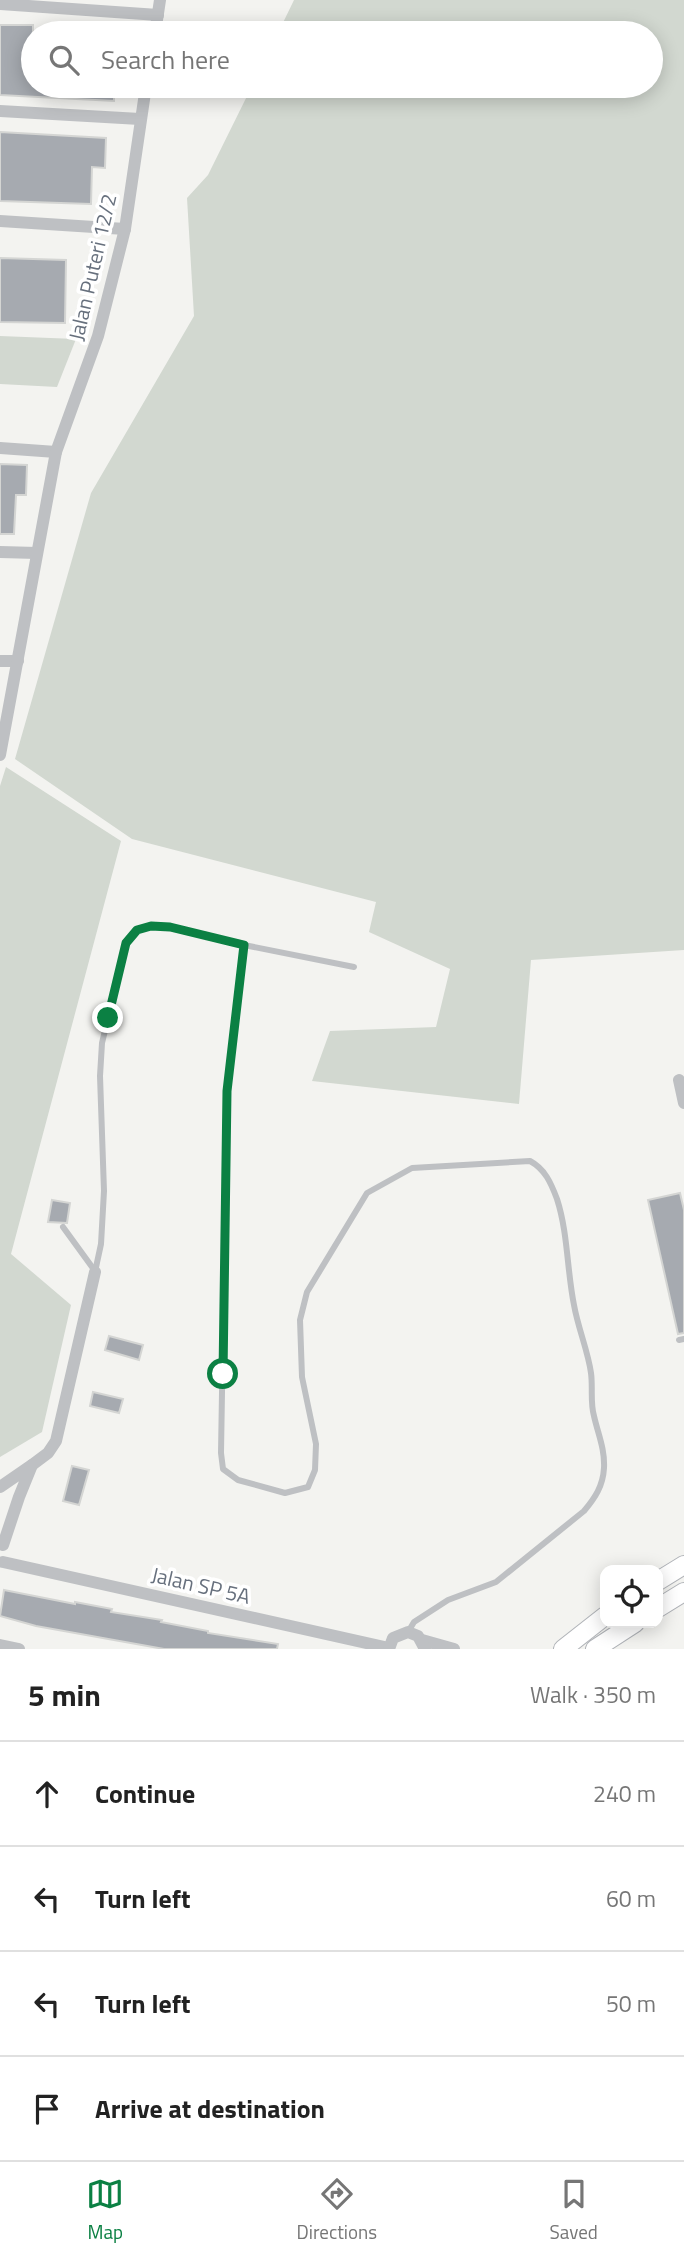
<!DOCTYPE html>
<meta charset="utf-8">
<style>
body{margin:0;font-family:"Titillium Web",sans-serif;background:#f2f2f2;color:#222}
.controls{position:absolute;right:21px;bottom:21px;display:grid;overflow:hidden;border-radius:14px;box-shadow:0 4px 18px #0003}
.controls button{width:63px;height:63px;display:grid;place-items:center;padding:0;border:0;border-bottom:2px solid #e0e0e0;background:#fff;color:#222;font:35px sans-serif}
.stop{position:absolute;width:21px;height:21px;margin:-16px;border:5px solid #0b8043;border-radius:50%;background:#fff}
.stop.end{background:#0b8043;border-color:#fff;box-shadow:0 2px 7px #0008}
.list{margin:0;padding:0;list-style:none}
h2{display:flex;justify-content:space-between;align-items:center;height:91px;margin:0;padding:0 28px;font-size:30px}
h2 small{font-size:23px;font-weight:400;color:#767676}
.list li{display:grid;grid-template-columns:46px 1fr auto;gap:21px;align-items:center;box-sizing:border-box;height:105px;padding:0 28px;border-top:2px solid #e0e0e0}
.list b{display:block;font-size:26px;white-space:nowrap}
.list em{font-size:23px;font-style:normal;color:#767676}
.icon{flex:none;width:38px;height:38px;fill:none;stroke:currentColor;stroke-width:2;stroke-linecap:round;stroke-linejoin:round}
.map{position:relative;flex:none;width:684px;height:1649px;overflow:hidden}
.search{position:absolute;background:#fff;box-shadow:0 4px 18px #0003;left:21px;right:21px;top:21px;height:77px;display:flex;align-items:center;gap:18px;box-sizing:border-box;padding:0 24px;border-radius:38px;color:#767676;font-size:26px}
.sheet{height:511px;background:#fff}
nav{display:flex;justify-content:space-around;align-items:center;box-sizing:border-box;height:98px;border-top:2px solid #e0e0e0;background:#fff;font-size:19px;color:#767676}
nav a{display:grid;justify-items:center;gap:4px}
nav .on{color:#0b8043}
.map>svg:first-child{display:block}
</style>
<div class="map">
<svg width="684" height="1649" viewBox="0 0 684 1649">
<rect width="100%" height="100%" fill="#f3f3f0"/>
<g fill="#d2d8d0">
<path d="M294,0h390v950l-153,10 -12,144 -207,-23 18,-50 106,-4 14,-58 -81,-37 7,-30 -244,-63 -117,-80 76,-266 103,-177 -7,-118 21,-23 44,-89h399v-53h-373z"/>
<path d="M0,336l76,3 -19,48 -57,-3z"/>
<path d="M6,767l115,74 -110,413 60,51 -29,127 -42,25v-671z"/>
</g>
<g fill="#a6aab0" stroke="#d4d5d3" stroke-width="2">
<path d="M0,25h33v61h81v15l-114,-6z"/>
<path d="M0,132l106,6 -1,30 -13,-1 -1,37 -91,-3z"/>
<path d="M0,258l66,2 -1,63 -65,-1z"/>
<path d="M0,464l27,1 -1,30h-10l-2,39h-14z"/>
<path d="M680,1193l4,17v123l-6,1 -30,-134z"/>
<path d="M52,1200l18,3 -3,20 -19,-1z"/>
<path d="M109,1336l34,9 -4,15 -34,-10z"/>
<path d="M93,1392l30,7 -4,14 -29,-7z"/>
<path d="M72,1466l17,4 -10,35 -16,-4z"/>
<path d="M4,1590l71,14v-2l37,7 -1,3 51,8 -1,2 47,9v2l70,11 -1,5h-113l-128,-23 -36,-10z"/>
</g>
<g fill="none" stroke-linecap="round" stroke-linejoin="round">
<g stroke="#b0b3b8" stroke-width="20">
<g id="secondary">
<path d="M658,1581l26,-16"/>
<path d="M658,1608l26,-16"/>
<path d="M563,1649l42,-33"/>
<path d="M595,1649l40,-26"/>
</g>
</g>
<g stroke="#bec0c3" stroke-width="6">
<path d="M244,945l-17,146 -6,362 2,16 15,11 47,13 23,-6 7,-17 1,-26 -14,-67 -2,-57 7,-28 60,-99 45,-25 118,-7c15,8 21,22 27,38 11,34 10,72 17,106 4,23 14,46 17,68 2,14 -1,30 3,43 4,18 11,33 10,52 -1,18 -9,30 -20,43l-88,71 -48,18 -34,22 -6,10"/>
<path d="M63,1227l32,44"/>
<path d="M95,1272l6,-28 3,-53 -4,-115 2,-33 24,-100 11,-13 14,-4 19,1 74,18 110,22"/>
<path d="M679,1340l5,-1"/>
</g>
<g stroke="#bec0c3" stroke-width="12">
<path d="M0,4l158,11"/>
<path d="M155,33l5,-33"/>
<path d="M0,111l140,8"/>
<path d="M0,221l125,8"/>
<path d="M0,448l56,4"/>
<path d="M0,552l37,1"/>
<path d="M0,661h18"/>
<path d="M0,755l56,-303 42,-116 27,-107 21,-143"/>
<path d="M679,1080l5,23"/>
<path d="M32,1465l16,-12 8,-12 39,-169"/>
<path d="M0,1487l32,-22 -13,32 -16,48"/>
<path d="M3,1562l386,86"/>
<path d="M422,1640l32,9"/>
<path d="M0,1645l19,4"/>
<path d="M389,1649l4,-11 15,-6 10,4 7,13"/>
</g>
<use href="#secondary" stroke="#fff" stroke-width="18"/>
</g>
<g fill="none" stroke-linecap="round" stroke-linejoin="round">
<path stroke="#0b8043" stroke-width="9" d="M108,1018l18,-75 11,-13 14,-4 19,1 74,18 -17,146 -4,283"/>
</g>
<g text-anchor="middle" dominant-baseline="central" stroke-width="7" stroke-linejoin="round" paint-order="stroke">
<g font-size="21" fill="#67707d" stroke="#fff">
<text transform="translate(92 267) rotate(-77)">Jalan Puteri 12/2</text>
<text transform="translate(201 1585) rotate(13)">Jalan SP 5A</text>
</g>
</g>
</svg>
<div class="controls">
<button><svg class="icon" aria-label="locate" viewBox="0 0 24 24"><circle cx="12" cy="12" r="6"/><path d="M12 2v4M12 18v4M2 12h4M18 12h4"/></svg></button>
</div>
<div class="stop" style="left:223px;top:1374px"></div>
<div class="stop end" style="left:108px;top:1018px"></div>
<div class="search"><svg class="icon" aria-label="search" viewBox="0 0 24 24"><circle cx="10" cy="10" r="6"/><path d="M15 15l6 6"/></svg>Search here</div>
</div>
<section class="sheet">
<h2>5 min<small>Walk · 350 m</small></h2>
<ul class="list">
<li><svg class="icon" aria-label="ahead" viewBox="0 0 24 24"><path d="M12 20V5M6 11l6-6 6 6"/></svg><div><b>Continue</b></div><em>240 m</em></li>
<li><svg class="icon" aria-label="left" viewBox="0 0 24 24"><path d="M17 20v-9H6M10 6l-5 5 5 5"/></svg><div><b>Turn left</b></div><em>60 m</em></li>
<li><svg class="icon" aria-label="left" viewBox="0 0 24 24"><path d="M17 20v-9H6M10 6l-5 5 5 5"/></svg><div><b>Turn left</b></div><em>50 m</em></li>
<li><svg class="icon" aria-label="arrive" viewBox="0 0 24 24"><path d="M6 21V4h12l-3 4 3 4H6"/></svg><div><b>Arrive at destination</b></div></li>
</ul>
</section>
<nav>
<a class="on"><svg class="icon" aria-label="map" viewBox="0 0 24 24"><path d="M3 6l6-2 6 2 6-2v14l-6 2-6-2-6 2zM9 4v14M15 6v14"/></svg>Map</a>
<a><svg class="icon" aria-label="directions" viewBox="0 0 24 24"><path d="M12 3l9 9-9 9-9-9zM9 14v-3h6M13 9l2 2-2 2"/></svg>Directions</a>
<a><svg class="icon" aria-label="saved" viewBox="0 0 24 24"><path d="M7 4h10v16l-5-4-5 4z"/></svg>Saved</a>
</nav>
